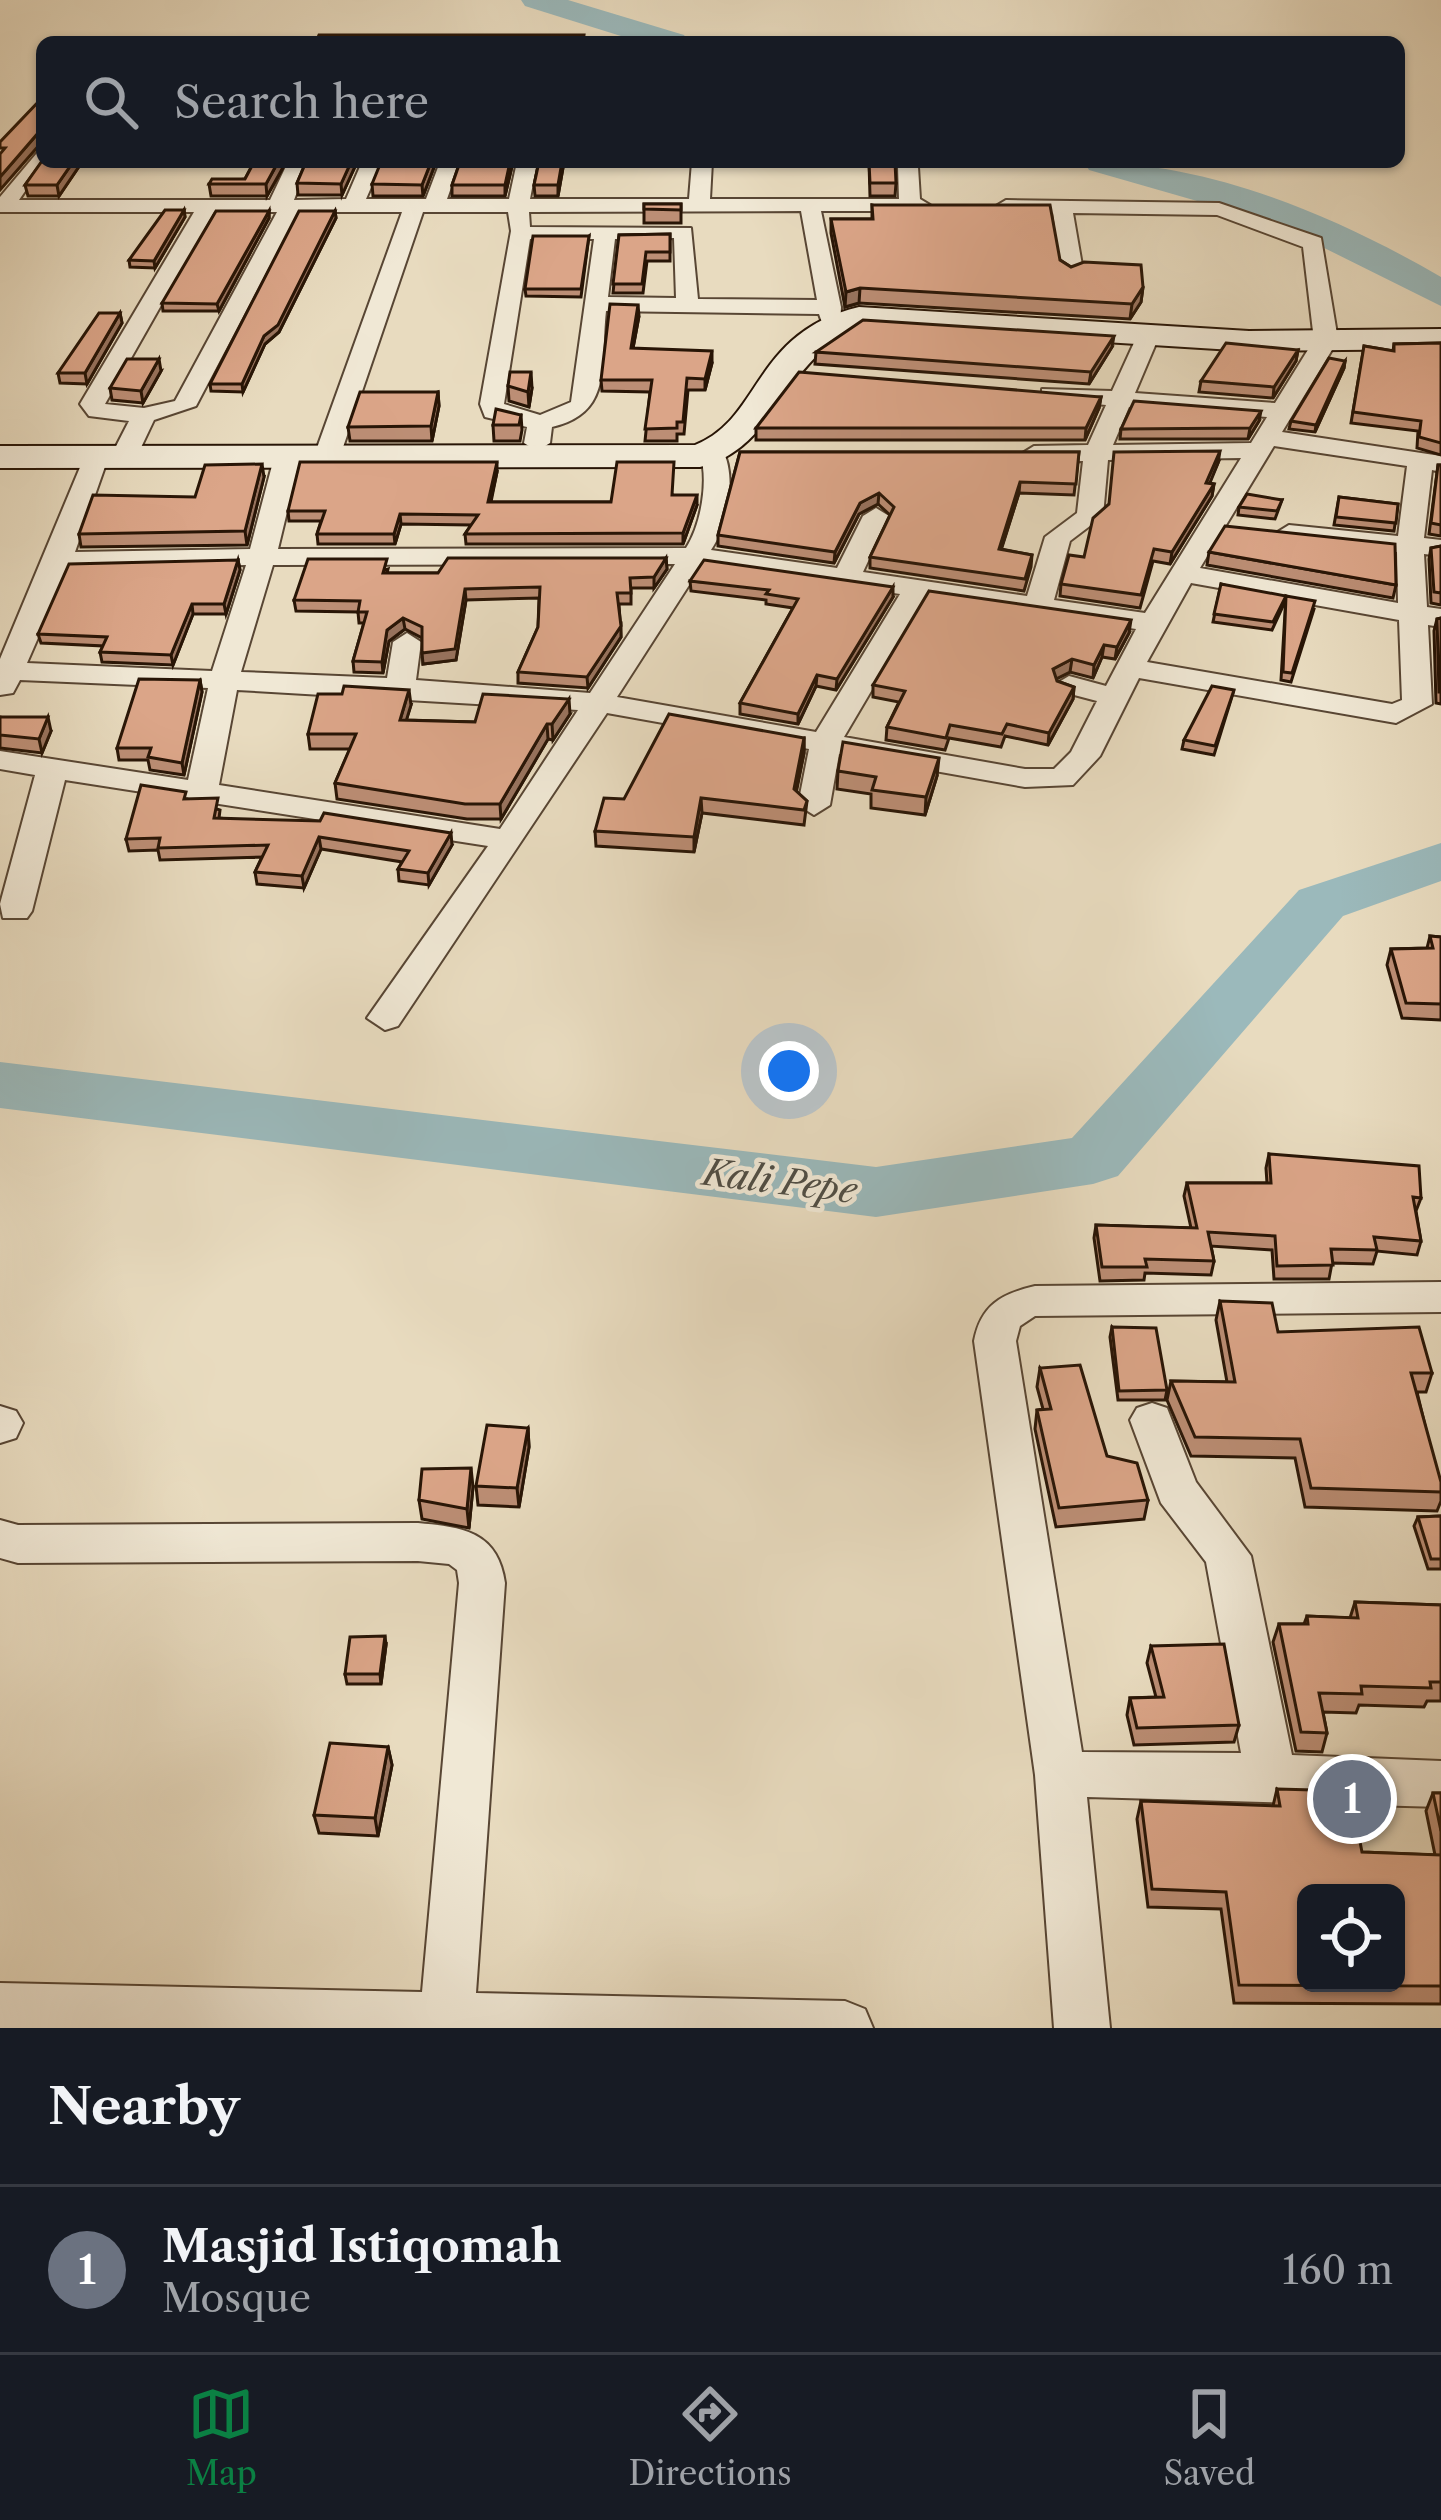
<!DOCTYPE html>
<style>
body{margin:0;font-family:"Libre Caslon Text",serif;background:#242831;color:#f1f3f6}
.controls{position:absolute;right:36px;bottom:36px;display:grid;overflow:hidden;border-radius:18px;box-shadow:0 3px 9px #0004}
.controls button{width:108px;height:108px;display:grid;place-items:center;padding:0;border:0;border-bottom:3px solid #363941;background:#171b24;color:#f1f3f6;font:60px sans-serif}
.you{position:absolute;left:789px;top:1071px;width:42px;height:42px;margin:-30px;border:9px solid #fff;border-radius:50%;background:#1a73e8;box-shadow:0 0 0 18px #1a73e833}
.badge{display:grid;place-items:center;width:78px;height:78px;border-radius:50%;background:#0b8043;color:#fff;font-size:39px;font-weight:700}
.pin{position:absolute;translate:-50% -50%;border:6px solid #fff;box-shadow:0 3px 12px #0006}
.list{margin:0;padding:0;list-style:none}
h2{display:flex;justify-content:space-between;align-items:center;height:156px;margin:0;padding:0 48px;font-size:51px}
h2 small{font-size:39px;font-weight:400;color:#9ea1a6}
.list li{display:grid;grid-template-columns:78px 1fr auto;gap:36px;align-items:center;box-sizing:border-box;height:168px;padding:0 48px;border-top:3px solid #363941}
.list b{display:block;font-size:45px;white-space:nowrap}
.list p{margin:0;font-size:39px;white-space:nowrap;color:#9ea1a6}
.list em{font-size:39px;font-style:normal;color:#9ea1a6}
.icon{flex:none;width:66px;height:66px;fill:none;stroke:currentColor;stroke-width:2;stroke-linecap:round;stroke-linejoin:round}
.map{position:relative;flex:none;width:1441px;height:2028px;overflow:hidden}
.search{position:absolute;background:#171b24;box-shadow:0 3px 9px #0004;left:36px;right:36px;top:36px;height:132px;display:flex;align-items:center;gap:30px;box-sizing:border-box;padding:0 42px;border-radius:18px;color:#9ea1a6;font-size:45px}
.sheet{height:324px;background:#171b24}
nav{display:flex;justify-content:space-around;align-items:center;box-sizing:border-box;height:168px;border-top:3px solid #363941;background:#171b24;font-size:33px;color:#9ea1a6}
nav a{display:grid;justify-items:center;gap:6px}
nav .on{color:#0b8043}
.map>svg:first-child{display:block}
</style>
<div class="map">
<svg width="1441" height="2028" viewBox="0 0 1441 2028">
<rect width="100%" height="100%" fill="#e8dbbf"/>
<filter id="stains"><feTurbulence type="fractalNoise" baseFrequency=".00167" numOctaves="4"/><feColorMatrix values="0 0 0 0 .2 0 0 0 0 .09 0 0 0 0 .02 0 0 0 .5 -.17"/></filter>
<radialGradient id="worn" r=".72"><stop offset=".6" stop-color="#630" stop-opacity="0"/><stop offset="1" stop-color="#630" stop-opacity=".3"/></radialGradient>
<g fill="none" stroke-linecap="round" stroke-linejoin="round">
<g fill="#9bb9bb" fill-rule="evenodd">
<path d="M521,0h47l116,35 5,7h-49l-115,-36z"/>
<path d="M1084,162c125,0 250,53 357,115v29l-167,-83 -185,-53z"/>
<path d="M1441,843v38l-98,35 -225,260 -25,8 -217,33 -876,-109v-46l876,105 196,-29 227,-248z"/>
</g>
<g stroke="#584634" stroke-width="4">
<g id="minor">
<path d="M42,147l3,15 -26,38h251l18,-38h20l-14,38 52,-1 16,-37h20l-16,37h60l14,-37h20l-13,37h62l8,-37h20l-7,37h159l3,-37h20l-2,37h189l-1,-32 14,-5 6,5 2,32 10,6 -10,6h-99l20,96 -1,21h-16l-5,-14 -213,-3c-6,55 7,102 -54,116l-2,16 -13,8 -13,-8 3,-16 -42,-10 -5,-13 31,-173 -3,-19h-85l-84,247 -13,8 -13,-8 89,-247h-104l-102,194 -42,14 -18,38 -13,8 -13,-8 19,-37 -40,-5 -9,-12 114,-192h-194v-15zM801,211l16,89 -119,-1 -7,-71 -161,-1 -1,-15zM214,212h63l-102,189 -31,7 -39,-4zM674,238l2,60 -68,-1 7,-58zM530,239h64l-23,163 -31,13 -36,-11z"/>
<path d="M1006,200l213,3 102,35 17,102 -56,92 159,24v16l-9,-2 -8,68 17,2v16l-17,-2 3,53 14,2v18l-13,-2 4,79 -36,19 -257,-45 -39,78 -27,29 -48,2 -186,-33 -9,51 -16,10 -16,-10 11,-56 -202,-36 -209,313 -13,4 -18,-12 121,-172 -423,-66 -33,131 -5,7h-24l-3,-14 35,-129 -35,-6v-18l188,29 20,-92 -188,-8 -7,13 -13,2v-36l86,-206 9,-3 13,8 -33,94 175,-3 24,-91 13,-8 13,8 -22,91 408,-1c15,-23 23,-68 14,-94l13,-8 9,3c15,27 6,76 -11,101l126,18 26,-52 13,-8 13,8 -26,56 164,24 18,-59 32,-24 6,-52 -49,1 -13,-8 13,-8 54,-1 18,-40 -64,-6v-10l70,2 26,-57 11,-7 11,7 -25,59 140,10 39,-63 -11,-93 -86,-32 -144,-2 10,58 -11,7 -11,-7 -8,-58 -54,-3 -3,-4zM1129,407l138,10 -16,26 -138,2zM1274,446l133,20 -9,70 -109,-11 -13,8 13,8 108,11 1,51 -198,-35zM1241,458l-96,155 -91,-13 16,-59 33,-25 5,-56zM675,564l-85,129 -174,-13 5,-38 -14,-9 -14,9 -6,36 -146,-6 32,-107zM246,565l-34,106 -185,-8 41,-94zM702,565l198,29 -84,138 -199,-35zM1191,583l208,37 3,80 -10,4 -245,-42zM926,598l210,31 -30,57 -37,-10 -15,9 5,6 38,10 -26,51 -17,17h-29l-181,-32zM237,690l341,20 -78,119 -281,-44z"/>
<path d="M1441,1282v30l-406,4 -15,10 -4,15 66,411 159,1 -35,-191 -45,-59 -31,-83 7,-12 15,-5 15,5 29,74 55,74 41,199 149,6v46l-354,-10 23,231h-56l-19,-253 -61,-434c7,-36 27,-47 61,-55z"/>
<path d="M0,1406l16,5 7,12 -7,15 -16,5z"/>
<path d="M0,1520l18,5 400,-2c45,4 80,9 87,60l-29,410 369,8 20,8 8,19h-873v-45l422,9 37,-409 -2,-13 -8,-6 -31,-3 -400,2 -18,-5z"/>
</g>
</g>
<g stroke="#281506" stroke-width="4">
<path id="secondary" d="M859,307l390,24 192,-2v20l-192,2 -387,-24c-80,29 -83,121 -162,140l-700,1v-22l695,-1c67,-26 57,-112 164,-138z"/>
</g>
<use href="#minor" fill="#f0e8d5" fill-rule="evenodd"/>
<use href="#secondary" fill="#f0e8d5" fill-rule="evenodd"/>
</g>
<g fill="#bc8e75" stroke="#281506" stroke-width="3">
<path d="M42,162h40l-23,34h-31l-3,-11z"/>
<path d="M254,162h32l-19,34h-56l-2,-12 36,-5z"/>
<path d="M306,162h51l-15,33h-44l-1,-12z"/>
<path d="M436,162l-13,34h-50l-1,-12z"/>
<path d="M460,162h53l-8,34h-53v-11z"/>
<path d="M539,162h25l-6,34h-23l-1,-11z"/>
<path d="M869,162l27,21 -1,13h-25z"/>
<rect x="644" y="204" width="37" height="19"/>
<path d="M872,205l188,55 11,7 72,20 -2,15 -11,17 -271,-16 -14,4 -14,-74v-14h41z"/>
<path d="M184,210l1,7 -30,51 -25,-1 -1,-7z"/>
<path d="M269,211v7l-50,93h-56l-1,-8z"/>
<path d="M335,211l1,7 -57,114 -14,12 -22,48 -32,-1 -1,-7z"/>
<path d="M670,234v27h-23l-4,32h-30l6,-58z"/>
<path d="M589,236l-8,61 -55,-1 -1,-7z"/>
<path d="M120,313l2,10 -35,61 -27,-1 -2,-10z"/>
<path d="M639,316l-6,32 79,15 -7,27h-17l-4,44h-7v7h-32l5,-49 -48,-1 -1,-11z"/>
<path d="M1441,343v112l-24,-7 1,-17 -67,-8 13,-77 29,5 1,-7z"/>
<path d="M1112,347l-23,37 -274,-20 1,-12z"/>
<path d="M1298,350l-2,11 -23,37 -74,-6 2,-11z"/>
<path d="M1345,361l-1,7 -29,64 -26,-3 2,-8z"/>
<path d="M161,371l-18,32 -31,-3 -2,-12z"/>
<path d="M508,386l24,2 -3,19 -20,-6z"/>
<path d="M438,392l1,14 -7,35h-82l-2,-14z"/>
<path d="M1101,397l-2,11 -14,32h-329v-12z"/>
<path d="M521,415l1,15 -2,11h-26l-1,-16z"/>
<path d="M1259,421l-11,18h-128l1,-10z"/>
<path d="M740,452h339l-5,43 -55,-2 -18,56 31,6 -1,12 -7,24 -154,-23v-11l20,-42 -12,-11 -19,10 -25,49 -116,-17v-11z"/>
<path d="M1218,463l-9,20 5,1 -2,12 -42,68 -17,-3 -13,47 -80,-12 1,-12 23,-27z"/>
<path d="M1438,465h3v71l-12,-2z"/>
<path d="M497,472l-6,30h120l62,-7 24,10 -14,39h-217l-1,-10 6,-9 -70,-1 -6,20h-77l-1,-10 4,-13h-32l-1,-10z"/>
<path d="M264,477l-17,68 -166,2 -2,-13z"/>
<path d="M1339,497l59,7 -4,27 -60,-6z"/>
<path d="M1282,500l-7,19 -37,-4 1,-8z"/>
<path d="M1441,546v59l-10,-2 -2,-44 2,-11z"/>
<path d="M1209,552l187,33 -3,13 -186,-33z"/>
<path d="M666,558l1,11 -13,19h-23v16h-12l2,33 -33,51 -70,-5v-11l20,-45 1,-29 -73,2 -10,60 -33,4 -1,-26 -17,-9 -16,12 -6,32 -29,-1 -1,-11 11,-38h-5l-1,-11 -62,-1 -2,-11 94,-31 -1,4h51z"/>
<path d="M238,560l2,10 -14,44h-33l-20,51 -71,-3 -2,-10 3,-6 -62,-3 -3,-9z"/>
<path d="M690,581l203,16 -57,93 -20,-4 -18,38 -58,-10v-11l53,-95 -27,-4v-4l-75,-9z"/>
<path d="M1221,584l63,20 -12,26 -59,-8z"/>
<path d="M1286,596l28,13 -23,73 -10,-2z"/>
<path d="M1441,618v86l-5,-1 -2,-72 3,-12z"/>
<path d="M1129,633l-14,26 -13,-2 -9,21 -23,-6 -14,7 1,2 17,6 -1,12 -25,46 -43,-9 -4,11 -52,-9 -4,12 -59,-10 1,-13 12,-25 -26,-5v-12z"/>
<path d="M200,680l2,12 -18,83 -34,-5 -2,-10h-29l-2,-12z"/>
<path d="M1234,690l-20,65 -32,-6 2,-9z"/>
<path d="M411,705l-5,15 69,2 95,-8 -17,26 -5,-1 -47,80h-34l-130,-20 -2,-16 15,-34h-40l-2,-15z"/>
<path d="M0,717l51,14 -9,22 -42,-5z"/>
<path d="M804,738v15l-8,38 11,10 -3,24 -102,-12 -8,39 -98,-6 -1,-15 29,-32z"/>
<path d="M838,771l99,5 -12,39 -54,-7v-14l-34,-5z"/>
<path d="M187,799l33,11 -1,8 233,27 -23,40 -30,-4 -1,-12 4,-7 -81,-13 -17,39 -47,-4 -2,-12 7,-15 -102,3 -2,-10 -29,1 -3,-12z"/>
<path d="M1430,936l11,1v83l-39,-2 -15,-53 4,-16 36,-1z"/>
<path d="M1269,1154l152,44 -5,13 5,30 -4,14 -40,-4 -4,13 -41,-1 -3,16h-55l-2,-29 -61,-4 3,15 -3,14 -66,-2 -1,7 -44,1 -6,-43 2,-13 95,3 -7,-32 3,-13h80l-1,-15z"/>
<path d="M1220,1301l58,31 154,41 -6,19h-9l24,100v9l-4,10 -132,-4 -10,-49 -104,-2 -24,-56 4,-19 56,1 -11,-62z"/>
<path d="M1112,1327l55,63 -2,10h-47l-8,-63z"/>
<path d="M1040,1368l67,88 41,44 -4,19 -88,8 -21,-98 2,-19 6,-1 -6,-22z"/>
<path d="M528,1428l1,19 -10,60 -41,-2 -2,-19z"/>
<path d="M473,1487l-4,41 -47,-9 -3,-19z"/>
<path d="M1441,1516v53h-13l-14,-43 4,-9z"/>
<path d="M1355,1602l86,3v96h-14l-3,6 -65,-2 -3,8 -33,-1 4,21 -5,19 -26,-1 -23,-109 6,-18h25l3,-8 43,2z"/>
<path d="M386,1645l-5,39h-34l-2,-10z"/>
<path d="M1151,1646l88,79 -5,17 -100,3 -7,-30 3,-17 26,-1 -9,-34z"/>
<path d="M388,1747l4,18 -14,71 -59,-3 -5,-18z"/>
<path d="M1277,1789l85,63 73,3 -9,-44 7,-18h8v211l-207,-1 -13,-94 -73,-2 -11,-88 4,-18 132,5z"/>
</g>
<g fill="#99745f" stroke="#281506" stroke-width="3">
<path d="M39,132l2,11 -41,47v-13z"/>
<path d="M73,162h9l-23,34 -2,-11z"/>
<path d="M278,162h8l-19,34 -1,-12z"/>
<path d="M351,162h6l-15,33 -1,-11z"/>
<path d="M431,162h5l-13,34 -1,-11z"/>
<path d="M510,162h3l-8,34v-11z"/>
<path d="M562,162h2l-6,34v-11z"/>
<path d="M184,210l1,7 -30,51 -1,-7z"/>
<path d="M269,211v7l-50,93 -2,-7z"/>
<path d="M335,211l1,7 -57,114 -14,12 -22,48 -1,-8 22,-48z"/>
<path d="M1143,287l-2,15 -11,17 2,-15z"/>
<path d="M860,288l-1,15 -14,4 1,-15z"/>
<path d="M638,305l1,11 -8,43v-11z"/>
<path d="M120,313l2,10 -35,61 -2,-11z"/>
<path d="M1114,336l-2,11 -23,37 2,-12z"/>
<path d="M1298,350l-2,11 -23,37 1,-11z"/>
<path d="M712,351v12l-7,27v-11z"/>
<path d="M159,359l2,12 -18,32 -2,-12z"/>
<path d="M1345,361l-1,7 -29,64 1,-7z"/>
<path d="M531,372l1,16 -3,19 -1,-15z"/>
<path d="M438,392l1,14 -7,35 -1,-15z"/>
<path d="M1101,397l-2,11 -14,32 1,-12z"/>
<path d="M1261,411l-2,10 -11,18 2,-11z"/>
<path d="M1220,451l-2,12 -13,32 1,-12z"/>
<path d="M497,462v10l-9,40v-10z"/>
<path d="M262,464l2,13 -17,68 -2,-14z"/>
<path d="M1020,482l-1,11 -21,67 1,-11z"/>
<path d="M1214,484l-2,12 -42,68 2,-12z"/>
<path d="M879,493l-1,11 -19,10 -25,49 1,-11 25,-49z"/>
<path d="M697,495v10l-14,39v-11z"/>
<path d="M400,514l1,10 -6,20 -1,-10z"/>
<path d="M666,558l1,11 -13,19v-11z"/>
<path d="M238,560l2,10 -14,44 -2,-10z"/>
<path d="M893,587v10l-57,93 1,-11z"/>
<path d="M465,589l1,11 -10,60 -33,4 -1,-11z"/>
<path d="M192,604l1,10 -20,51 -2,-10z"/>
<path d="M403,618l2,11 -16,12 -6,32 -1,-11 5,-32z"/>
<path d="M1131,620l-2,13 -14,26 2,-12z"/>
<path d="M621,626v11l-33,51 -1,-11z"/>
<path d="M1104,645l-2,12 -9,21 1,-13z"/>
<path d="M1072,659l-2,13 -18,9 1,-12z"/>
<path d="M817,675l-1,11 -18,38v-10z"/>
<path d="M200,680l2,12 -18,83 -2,-12z"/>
<path d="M1074,687l-1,12 -25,46 1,-12z"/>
<path d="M409,690l2,15 -9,30 -2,-15z"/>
<path d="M569,699l1,15 -17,26 -1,-16z"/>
<path d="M48,717l3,14 -9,22 -3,-14z"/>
<path d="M547,724l1,15 -47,80 -1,-15z"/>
<path d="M804,738v15l-10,51v-15z"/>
<path d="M939,758l-2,18 -12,39 1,-18z"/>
<path d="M701,798l1,15 -8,39v-15z"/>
<path d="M451,833l1,12 -23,40 -1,-12z"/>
<path d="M319,837l2,12 -17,39 -2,-12z"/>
<path d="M528,1428l1,19 -10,60 -2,-19z"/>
<path d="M471,1468l2,19 -4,41 -2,-19z"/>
<path d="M385,1636l1,9 -5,39 -1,-10z"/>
<path d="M388,1747l4,18 -14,71 -3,-18z"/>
</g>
<g fill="#dba588" stroke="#281506" stroke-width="3" fill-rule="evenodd">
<path d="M319,35h265l-1,7h-267z"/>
<path d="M42,98v42l-3,-8 -39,45v-23l5,-6h-5v-6z"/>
<path d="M42,161v1h31l-16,23h-32z"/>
<path d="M254,162h24l-12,22h-57l3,-5h33z"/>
<path d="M306,162h45l-10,22 -44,-1z"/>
<path d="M381,162h50l-9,23 -50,-1z"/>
<path d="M460,162h50l-5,23h-53z"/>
<path d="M539,162h23l-4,23h-24z"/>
<path d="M869,162h26l1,21h-26z"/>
<path d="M644,204h37v6l-37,-1z"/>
<path d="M872,205h178l10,55 11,7 13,-5 57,3 2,22 -11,17 -272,-16 -14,4 -15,-73h42z"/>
<path d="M165,210h19l-30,51 -25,-1z"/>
<path d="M216,211h53l-52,93 -55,-1z"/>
<path d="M299,211h36l-57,114 -14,11 -22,48h-32z"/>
<path d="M670,234v18h-24l-4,32h-29l6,-49z"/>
<path d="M533,236h56l-8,53h-56z"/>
<path d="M610,304l28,1 -7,43 81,3 -7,28 -18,-1 -4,44h-6v6l-32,1 7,-49h-51z"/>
<path d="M99,313h21l-35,60h-27z"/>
<path d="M863,320l251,16 -23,36 -275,-20z"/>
<path d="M1226,343l72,7 -24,37 -73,-6z"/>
<path d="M1441,343v100l-22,-6 2,-16 -68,-9 11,-66 30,5v-7z"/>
<path d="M1329,358l16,3 -29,64 -25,-4z"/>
<path d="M127,359h32l-18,32 -31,-3z"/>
<path d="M510,372h21l-3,20 -20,-6z"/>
<path d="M799,372l302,25 -15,31h-330z"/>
<path d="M360,392h78l-7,34 -83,1z"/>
<path d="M1134,401l127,10 -11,17 -129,1z"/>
<path d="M496,409l25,6 -2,10h-26z"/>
<path d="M1220,451l-14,32 8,1 -42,68 -18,-3 -13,46 -80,-11 8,-29 15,2 9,-39 16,-14 5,-52z"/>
<path d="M740,452h339l-3,32 -56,-2 -21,67 33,6 -7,24 -155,-22 24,-50 -15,-14 -19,10 -25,49 -117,-17z"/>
<path d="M300,462h197l-9,40h123l6,-40h57l-2,33h25l-14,38 -218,1 13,-19 -78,-1 -6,20h-77l8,-23h-37z"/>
<path d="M262,464l-17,67 -166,3 14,-39 102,2 10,-32z"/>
<path d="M1438,465h3v60l-10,-2z"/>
<path d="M1247,494l35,6 -5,11 -38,-4z"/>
<path d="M1339,497l59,7 -2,19 -60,-6z"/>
<path d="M1225,526l170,18 1,41 -187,-33z"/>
<path d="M1441,546v47l-7,-1 -3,-44z"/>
<path d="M448,558h218l-12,19 -24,1 1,15h-14l4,33 -34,51 -69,-5 20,-45 2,-40 -75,2 -10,60 -33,4v-26l-19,-9 -16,12 -5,32 -29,-1 14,-49h-9l2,-11 -66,-1 14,-41h79l-4,14h55z"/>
<path d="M238,560l-14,44h-32l-21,51 -71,-3 7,-15 -69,-3 31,-70z"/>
<path d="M704,560l189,27 -56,92 -20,-4 -19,39 -58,-11 58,-104 -32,-5 3,-4 -79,-9z"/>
<path d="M1221,584l65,12 -13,26 -59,-8z"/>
<path d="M929,591l202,29 -14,27 -13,-2 -10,20 -22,-6 -19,10 4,12 17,6 -25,46 -42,-9 -5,10 -52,-9 -4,13 -59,-11 18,-36 -32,-6z"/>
<path d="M1286,596l29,5 -23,72 -9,-1z"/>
<path d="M1441,618v74h-2l-2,-73z"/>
<path d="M139,679l61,1 -18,83 -34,-6 3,-9h-34z"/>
<path d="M344,686l65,4 -9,30 75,2 8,-28 86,5 -17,25h-5l-47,80h-35l-130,-21 21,-49h-48l10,-40h24z"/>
<path d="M1212,686l22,4 -19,56 -31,-6z"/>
<path d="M669,714l135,24 -10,51 13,12 -3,9 -103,-12 -7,39 -99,-6 9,-33 20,1z"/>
<path d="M0,717h48l-9,22 -39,-4z"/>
<path d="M843,742l96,16 -13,39 -54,-7 4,-13 -38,-6z"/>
<path d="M141,785l45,7 -2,7 34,-1 -4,20 106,3 4,-8 127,20 -23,40 -30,-4 11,-18 -90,-14 -17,39 -47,-4 13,-27 -110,3 2,-10 -34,1z"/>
<path d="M1430,936l11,1v67l-35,-1 -15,-54 42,-1z"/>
<path d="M1269,1154l150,12 2,32 -8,-1 8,44 -47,-4 3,13 -46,-1 2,16 -56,1 -2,-30 -67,-4 6,29 -69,-2 2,8h-45l-6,-42 101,3 -10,-45h84z"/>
<path d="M1220,1301l52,2 6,29 141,-5 13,46h-21l30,109v10l-130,-4 -11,-49 -105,-2 -24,-56 64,1z"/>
<path d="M1112,1327l44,1 11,62 -48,1z"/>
<path d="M1080,1365l27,91 30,7 11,37 -89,8 -22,-98 14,-1 -11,-41z"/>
<path d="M487,1425l41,3 -11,60 -41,-2z"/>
<path d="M471,1468l-4,41 -48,-9 3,-31z"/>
<path d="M1441,1516v43h-10l-13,-42z"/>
<path d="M1355,1602l86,3v77h-11l1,6 -70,-2 1,8 -43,-1 8,40 -26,-1 -22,-108h29l-1,-8 51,2z"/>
<path d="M385,1636l-5,38h-35l5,-37z"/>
<path d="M1224,1644l15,81 -102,3 -7,-30 34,-1 -13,-51z"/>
<path d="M330,1743l58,4 -13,71 -61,-3z"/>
<path d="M1277,1789l73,2 12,61 79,3v131l-202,-1 -13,-93 -74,-3 -11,-88 139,5zM1306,1893h90v90h-90z"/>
<path d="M1433,1793h8v38z"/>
</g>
<g text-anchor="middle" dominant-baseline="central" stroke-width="9" stroke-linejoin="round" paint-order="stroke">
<g font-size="36" font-style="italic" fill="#504e45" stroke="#f0e8d5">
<text transform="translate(780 1181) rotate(7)">Kali Pepe</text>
</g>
</g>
<rect width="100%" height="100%" filter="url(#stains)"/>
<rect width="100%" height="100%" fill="url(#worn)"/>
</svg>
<div class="controls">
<button><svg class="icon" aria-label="locate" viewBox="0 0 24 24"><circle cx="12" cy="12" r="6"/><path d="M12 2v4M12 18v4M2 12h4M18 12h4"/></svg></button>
</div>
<div class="you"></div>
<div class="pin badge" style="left:1352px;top:1799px;background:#6b7280">1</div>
<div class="search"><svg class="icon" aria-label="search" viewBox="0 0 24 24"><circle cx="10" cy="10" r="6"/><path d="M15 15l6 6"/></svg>Search here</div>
</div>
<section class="sheet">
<h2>Nearby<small></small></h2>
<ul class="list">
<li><span class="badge" style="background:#6b7280">1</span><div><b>Masjid Istiqomah</b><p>Mosque</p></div><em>160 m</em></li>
</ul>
</section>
<nav>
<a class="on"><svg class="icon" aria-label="map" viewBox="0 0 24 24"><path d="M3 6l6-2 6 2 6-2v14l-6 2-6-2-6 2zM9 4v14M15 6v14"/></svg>Map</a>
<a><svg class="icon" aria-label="directions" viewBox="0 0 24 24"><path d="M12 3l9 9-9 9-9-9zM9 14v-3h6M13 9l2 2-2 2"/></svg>Directions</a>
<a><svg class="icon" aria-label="saved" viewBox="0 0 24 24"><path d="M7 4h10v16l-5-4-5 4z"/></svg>Saved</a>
</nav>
